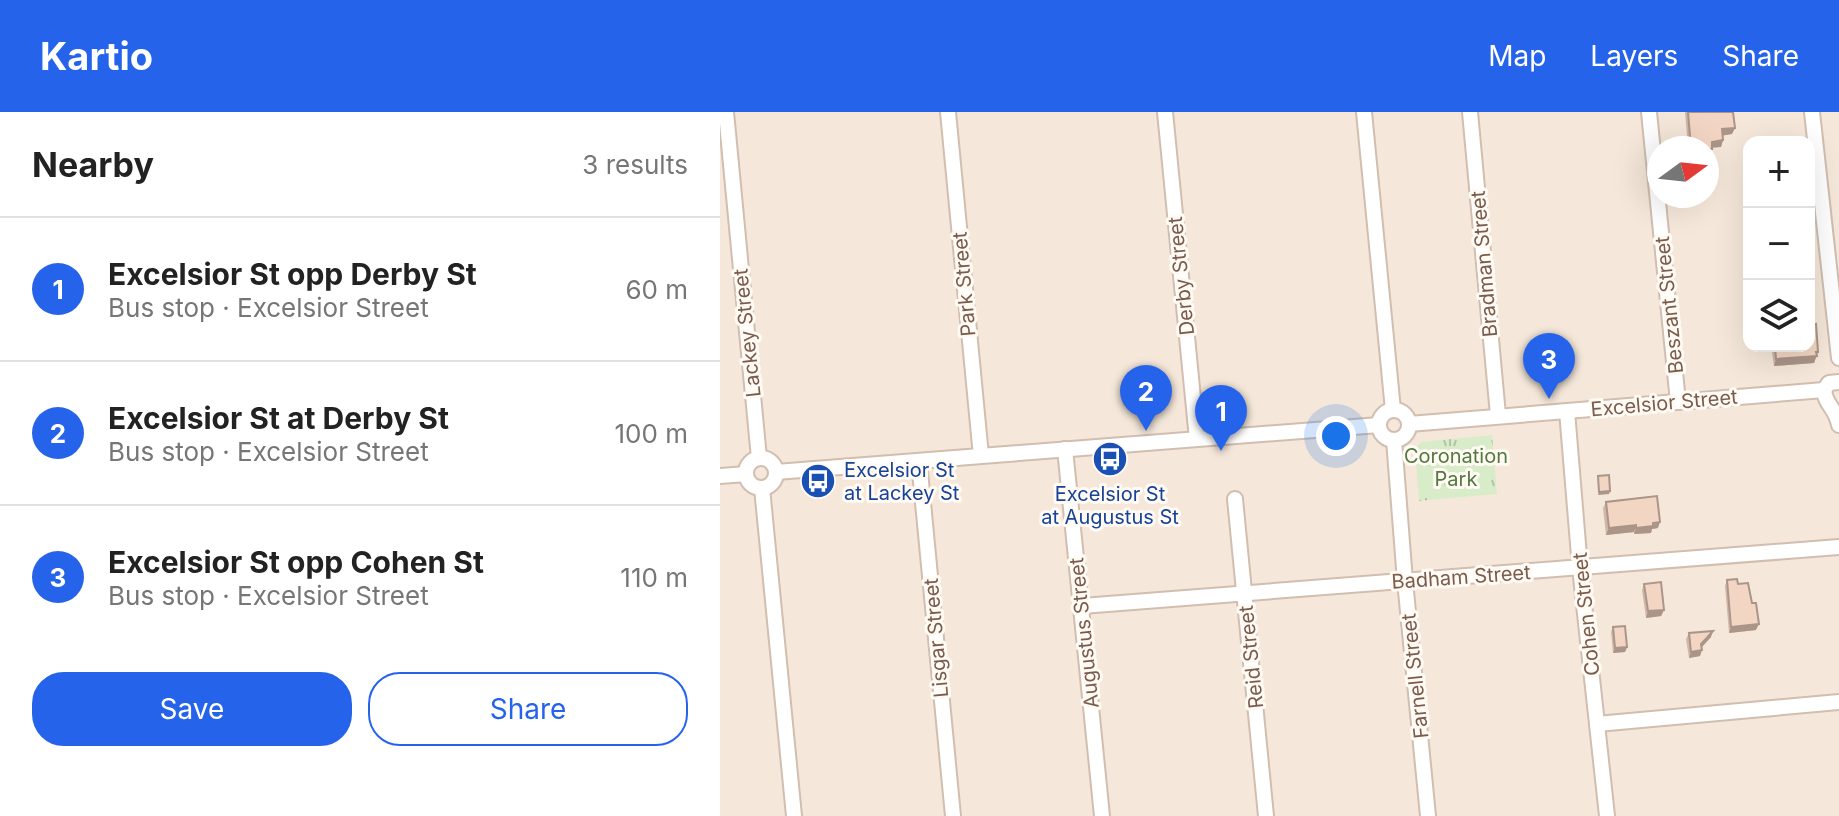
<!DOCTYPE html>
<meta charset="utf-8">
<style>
body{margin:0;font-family:Inter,sans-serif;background:#f6f6f6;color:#222}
.controls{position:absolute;right:24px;top:24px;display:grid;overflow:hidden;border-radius:16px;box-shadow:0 8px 32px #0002}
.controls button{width:72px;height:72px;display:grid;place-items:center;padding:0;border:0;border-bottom:2px solid #e0e0e0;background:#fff;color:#222;font:40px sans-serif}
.compass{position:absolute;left:927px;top:24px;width:72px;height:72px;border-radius:50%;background:#fff;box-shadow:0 8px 32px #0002;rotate:75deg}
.you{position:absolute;left:616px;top:324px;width:28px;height:28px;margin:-20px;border:6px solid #fff;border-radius:50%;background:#1a73e8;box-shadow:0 0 0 12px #1a73e833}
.badge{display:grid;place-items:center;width:52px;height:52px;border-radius:50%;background:#2563eb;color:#fff;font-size:26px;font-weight:700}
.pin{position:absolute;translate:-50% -66px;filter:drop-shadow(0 2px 4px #0008)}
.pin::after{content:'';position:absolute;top:42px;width:28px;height:24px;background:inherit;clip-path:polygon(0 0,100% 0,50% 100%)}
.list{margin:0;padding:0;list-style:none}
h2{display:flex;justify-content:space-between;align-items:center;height:104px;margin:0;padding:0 32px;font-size:34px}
h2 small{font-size:26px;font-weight:400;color:#767676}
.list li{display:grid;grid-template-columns:52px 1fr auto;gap:24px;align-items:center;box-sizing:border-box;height:144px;padding:0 32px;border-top:2px solid #e0e0e0}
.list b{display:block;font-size:30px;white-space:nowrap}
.list p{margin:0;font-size:26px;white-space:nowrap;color:#767676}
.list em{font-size:26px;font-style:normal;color:#767676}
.actions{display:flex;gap:16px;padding:24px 32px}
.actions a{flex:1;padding:18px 0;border:2px solid #2563eb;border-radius:32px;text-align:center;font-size:28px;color:#2563eb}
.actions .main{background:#2563eb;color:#fff}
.icon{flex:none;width:44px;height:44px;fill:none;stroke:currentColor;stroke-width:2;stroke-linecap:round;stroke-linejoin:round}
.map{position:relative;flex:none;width:1119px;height:704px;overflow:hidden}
header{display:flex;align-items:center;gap:48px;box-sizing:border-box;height:112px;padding:0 40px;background:#2563eb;color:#fff}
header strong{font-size:38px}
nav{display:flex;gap:44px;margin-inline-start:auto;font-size:28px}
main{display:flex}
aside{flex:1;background:#fff}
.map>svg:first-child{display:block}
</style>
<header>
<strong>Kartio</strong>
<nav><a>Map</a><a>Layers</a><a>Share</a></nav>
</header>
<main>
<aside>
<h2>Nearby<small>3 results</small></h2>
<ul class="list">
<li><span class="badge">1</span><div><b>Excelsior St opp Derby St</b><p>Bus stop · Excelsior Street</p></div><em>60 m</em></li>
<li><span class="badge">2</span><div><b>Excelsior St at Derby St</b><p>Bus stop · Excelsior Street</p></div><em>100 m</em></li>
<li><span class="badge">3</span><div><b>Excelsior St opp Cohen St</b><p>Bus stop · Excelsior Street</p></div><em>110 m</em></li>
</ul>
<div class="actions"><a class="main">Save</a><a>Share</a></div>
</aside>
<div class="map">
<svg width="1119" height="704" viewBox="0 0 1119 704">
<defs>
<pattern id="park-tufts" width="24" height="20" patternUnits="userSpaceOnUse" patternTransform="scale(2)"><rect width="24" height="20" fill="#d8ecc9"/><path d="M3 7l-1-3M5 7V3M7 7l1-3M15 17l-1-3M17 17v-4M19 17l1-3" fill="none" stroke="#b4c2a5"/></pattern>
</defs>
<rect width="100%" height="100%" fill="#fdf6ec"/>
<path fill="#f5e8da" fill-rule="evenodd" d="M0,0h1119v704h-1119zM1029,30h60v204h-60zM939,36h48v48h-48z"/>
<path fill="url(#park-tufts)" d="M772,323l5,59 -78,7 -4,-52 6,-7z"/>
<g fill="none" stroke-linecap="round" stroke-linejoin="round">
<g stroke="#d1beb0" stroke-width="18">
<g id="minor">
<path d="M6,0l33,346"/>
<path d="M228,0l33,344"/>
<path d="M445,0l32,327"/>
<path d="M644,0l29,298"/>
<path d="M750,0l28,303"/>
<path d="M929,0l29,290"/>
<path d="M1092,0l27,246"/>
<path d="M1104,278c1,15 12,18 15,35"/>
<path d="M1104,278l5,-7 10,-1"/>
<circle cx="674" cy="313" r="15"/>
<path d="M847,299l13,157 27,248"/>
<path d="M689,312l415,-34"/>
<path d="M674,328l11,141 23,235"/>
<path d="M345,337l37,367"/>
<circle cx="41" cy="361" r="15"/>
<path d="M199,349l34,355"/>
<path d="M56,360l603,-47"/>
<path d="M0,364l26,-2"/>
<path d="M42,376l32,328"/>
<path d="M515,387l31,317"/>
<path d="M362,494l757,-59"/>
<path d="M877,612l242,-22"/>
</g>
</g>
<use href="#minor" stroke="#fff" stroke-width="14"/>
</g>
<g fill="#d1b7a8">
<path d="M965,0h48l2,16 -3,6 -9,1v5l-2,7h-9l-5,17v-16h-19z"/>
<path d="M1089,213l9,27 -4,11 -40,3 -3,-20h38z"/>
<path d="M886,390l52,26 -6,1 -1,4 -17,1v-2l-28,3 -3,-27z"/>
<path d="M1007,468l11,4 18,46 -27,3 -4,-47z"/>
<path d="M924,472l20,26 -3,6 -15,2 -4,-28z"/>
<path d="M893,515l14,20 -2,5 -12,1 -2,-21z"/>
<path d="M969,521l22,4 -9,10 -2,9 -11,2 -3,-19z"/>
</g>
<g fill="#aa9588">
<path d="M1015,16l-3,6 -12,2 2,-7z"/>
<path d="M1003,28l-2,7 -11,1 2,-6z"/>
<path d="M1098,240l-4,11 -40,3 2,-7z"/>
<path d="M890,379l-1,3 -11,1 1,-3z"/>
<path d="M940,410l-2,6 -6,1 -1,4 -17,1 2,-6z"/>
<path d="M916,413l-2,7 -28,3 3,-7z"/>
<path d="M944,498l-3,6 -15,2 2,-7z"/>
<path d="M1039,512l-3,6 -27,3 2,-6z"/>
<path d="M993,519l-2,6 -12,13 2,-6z"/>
<path d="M907,535l-2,5 -12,1 2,-5z"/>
<path d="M982,538l-2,6 -11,2 2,-6z"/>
</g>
<g fill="#f3d5c3" stroke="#aa9588" stroke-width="2">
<path d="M968,0h45l2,16 -13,1 1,11 -11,2v7h-3v9l-2,1v-11h-16z"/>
<path d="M1089,208v5l7,-1 2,28h-2l1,4 -41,3 -1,-13h34z"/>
<path d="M889,363l1,16 -11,1 -1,-16z"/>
<path d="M937,384l3,26 -7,1v3l-17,2v-3l-27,3 -3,-26z"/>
<path d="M1017,467l1,5 10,-1 4,20h4l3,21 -28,3 -4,-47z"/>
<path d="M941,470l3,28 -16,1 -4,-27z"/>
<path d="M905,514l2,21 -12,1 -2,-21z"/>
<path d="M993,519l-12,13 1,6 -11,2 -2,-19z"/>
</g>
<defs>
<g id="bus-disc" transform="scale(1.8)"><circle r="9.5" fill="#1a4fb4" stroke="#fffaf3"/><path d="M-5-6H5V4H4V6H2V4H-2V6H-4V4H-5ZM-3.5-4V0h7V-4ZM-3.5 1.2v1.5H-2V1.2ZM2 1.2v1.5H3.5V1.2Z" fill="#fff"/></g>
</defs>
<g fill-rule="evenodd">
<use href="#bus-disc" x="390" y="347"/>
<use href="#bus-disc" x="98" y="369"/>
</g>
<g text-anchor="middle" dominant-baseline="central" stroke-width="6" stroke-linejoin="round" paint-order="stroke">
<g font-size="20" fill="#7a5c4d" stroke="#fffaf3">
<text transform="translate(764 152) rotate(-95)">Bradman Street</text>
<text transform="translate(461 164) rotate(-96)">Derby Street</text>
<text transform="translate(244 172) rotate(-95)">Park Street</text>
<text transform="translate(949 193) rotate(-96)">Beszant Street</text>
<text transform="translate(27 221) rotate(-96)">Lackey Street</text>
<text transform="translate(944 291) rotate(-5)">Excelsior Street</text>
<text transform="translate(741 465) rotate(-4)">Badham Street</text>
<text transform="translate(866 502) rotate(-96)">Cohen Street</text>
<text transform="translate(364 521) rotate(-96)">Augustus Street</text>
<text transform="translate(216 526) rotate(-95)">Lisgar Street</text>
<text transform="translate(531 545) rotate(-96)">Reid Street</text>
<text transform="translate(695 564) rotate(-96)">Farnell Street</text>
</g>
<g font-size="20" fill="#537a41" stroke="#fffaf3">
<text x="736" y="344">Coronation<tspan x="736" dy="23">Park</tspan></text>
</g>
<g font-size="20" fill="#164399" stroke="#fffaf3" text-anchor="start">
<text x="124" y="358">Excelsior St<tspan x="124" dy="23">at Lackey St</tspan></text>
<text x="390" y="382" text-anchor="middle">Excelsior St<tspan x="390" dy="23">at Augustus St</tspan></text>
</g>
</g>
</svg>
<div class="controls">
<button>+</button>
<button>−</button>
<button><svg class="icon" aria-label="layers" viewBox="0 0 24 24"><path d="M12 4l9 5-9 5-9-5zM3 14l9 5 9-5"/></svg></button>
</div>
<svg class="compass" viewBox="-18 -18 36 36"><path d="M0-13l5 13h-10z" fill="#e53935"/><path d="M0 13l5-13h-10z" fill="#767676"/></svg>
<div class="you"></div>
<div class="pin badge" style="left:501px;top:339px">1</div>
<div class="pin badge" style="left:426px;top:319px">2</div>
<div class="pin badge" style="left:829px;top:287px">3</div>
</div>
</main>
